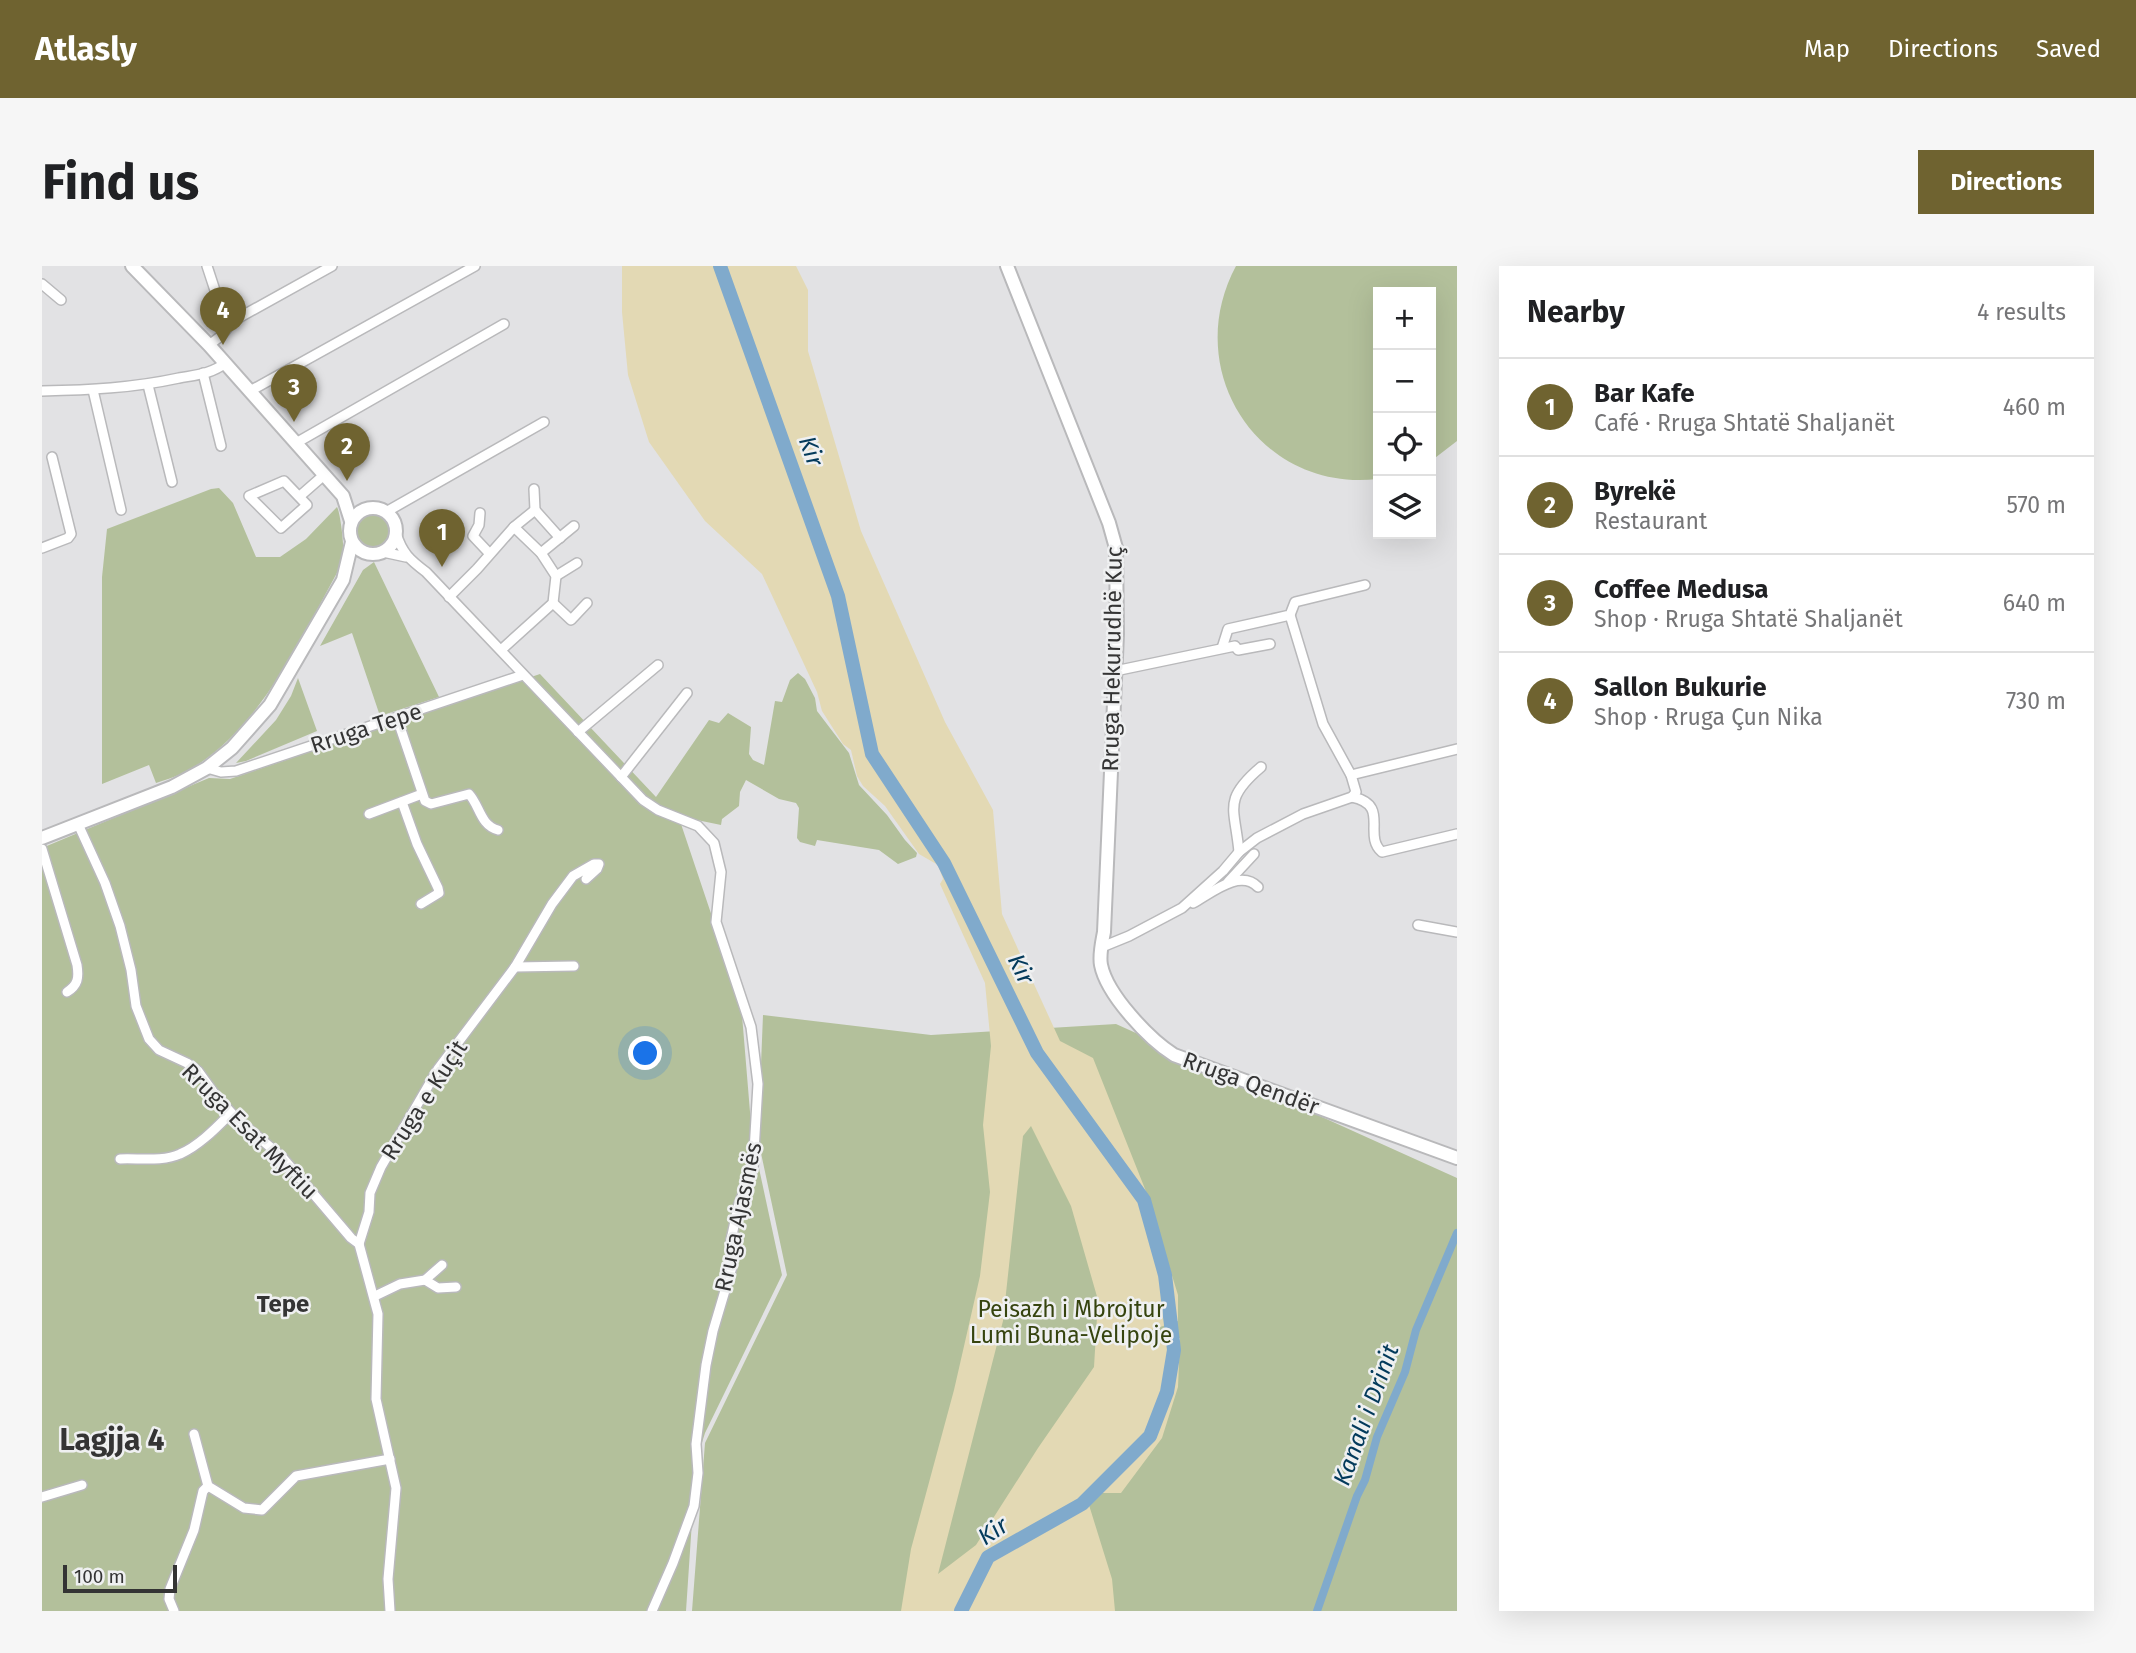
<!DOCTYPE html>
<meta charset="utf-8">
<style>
body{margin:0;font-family:"Fira Sans",sans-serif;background:#f6f6f6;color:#202124}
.controls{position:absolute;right:21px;top:21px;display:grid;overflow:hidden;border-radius:0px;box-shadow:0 7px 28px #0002}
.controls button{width:63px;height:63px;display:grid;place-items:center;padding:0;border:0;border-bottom:2px solid #e0e0e0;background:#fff;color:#202124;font:35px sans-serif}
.scale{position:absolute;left:21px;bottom:18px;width:114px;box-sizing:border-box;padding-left:7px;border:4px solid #343434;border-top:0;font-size:19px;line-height:24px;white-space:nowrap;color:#343434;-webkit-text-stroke:5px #eff0f1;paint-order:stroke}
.you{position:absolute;left:604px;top:788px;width:24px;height:24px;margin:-18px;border:5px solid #fff;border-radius:50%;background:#1a73e8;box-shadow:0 0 0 10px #1a73e833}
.badge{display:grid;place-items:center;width:46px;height:46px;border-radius:50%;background:#6f6330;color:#fff;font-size:23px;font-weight:700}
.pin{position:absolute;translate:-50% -58px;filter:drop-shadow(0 2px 4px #0008)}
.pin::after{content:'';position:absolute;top:37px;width:24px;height:21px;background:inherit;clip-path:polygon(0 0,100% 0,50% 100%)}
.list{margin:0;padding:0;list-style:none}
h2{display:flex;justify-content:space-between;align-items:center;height:91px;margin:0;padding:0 28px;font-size:30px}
h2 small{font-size:23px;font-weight:400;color:#757577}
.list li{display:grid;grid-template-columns:46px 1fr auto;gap:21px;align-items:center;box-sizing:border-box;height:98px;padding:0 28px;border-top:2px solid #e0e0e0}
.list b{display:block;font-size:26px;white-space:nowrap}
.list p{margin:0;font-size:23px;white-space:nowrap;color:#757577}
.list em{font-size:23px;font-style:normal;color:#757577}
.icon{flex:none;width:38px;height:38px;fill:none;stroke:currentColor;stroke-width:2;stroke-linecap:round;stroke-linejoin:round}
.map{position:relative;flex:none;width:1415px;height:1345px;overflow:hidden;border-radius:0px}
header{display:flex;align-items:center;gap:42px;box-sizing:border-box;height:98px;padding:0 35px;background:#6f6330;color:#fff}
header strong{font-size:33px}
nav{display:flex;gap:38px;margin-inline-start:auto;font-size:24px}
.intro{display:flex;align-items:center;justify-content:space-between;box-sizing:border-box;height:168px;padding:0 42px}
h1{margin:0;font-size:49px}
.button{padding:18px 32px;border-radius:0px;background:#6f6330;color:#fff;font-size:24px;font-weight:700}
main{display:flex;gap:42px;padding:0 42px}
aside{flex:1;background:#fff;border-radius:0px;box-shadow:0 7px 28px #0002}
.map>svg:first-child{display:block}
</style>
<header>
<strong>Atlasly</strong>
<nav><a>Map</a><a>Directions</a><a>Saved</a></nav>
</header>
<div class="intro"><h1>Find us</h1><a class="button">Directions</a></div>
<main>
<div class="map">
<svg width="1415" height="1345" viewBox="0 0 1415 1345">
<rect width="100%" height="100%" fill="#e2e2e4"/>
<g fill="#b3c09b">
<path d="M1194,0h221v175l-26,20v-169h-53v187c-119,14 -198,-109 -142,-213z"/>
<path d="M177,222l14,15 23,54h24l26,-18 31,-32c4,7 8,47 6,55 -40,71 -79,163 -152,207 -10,6 -23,10 -35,14l-7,-18 -47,19v-207l5,-48 104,-40z"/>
<circle cx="330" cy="265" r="18"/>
<path d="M332,296l65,135 -59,19 -28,-83 -32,13 43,-76z"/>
<path d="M756,407l7,6 10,19 2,13 32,42 10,32 28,30 18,25 12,13 -1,4 -18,7 -19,-14 -62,-10 -2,6 -15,-4 -3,-4 2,-30 -3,-5 -17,-4 -33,-19 -6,12 -1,14 -17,13 -1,6 -24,-5 -29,-11 13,15 60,179 11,133 30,139 -77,158 -9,28 -10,150h-644v-763l167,-70 21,1 310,-105 116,123 53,-77 10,3 9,-10 23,14 -2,27 4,6 11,5 11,-64 7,1 8,-22z"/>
<path d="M256,412l19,53 -71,30 -10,2 40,-43 15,-24z"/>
<path d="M721,749l168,20 185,-11 341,154v433h-765l13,-168 82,-168 -29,-136z"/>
</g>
<path fill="#e3d9b4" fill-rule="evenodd" d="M580,0h174l12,24v61l53,180 84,191 48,88 9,104 58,127 33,17 54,136 31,101v26l-27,9 3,11 26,-3 -2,49 -16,51 -41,55h-27l-5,12 23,74 3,32h-214l10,-62 43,-159 26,-114 10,-84 -7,-67 8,-79 -6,-63 -45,-99 3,-5 -5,-14 -19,-11 -34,-48 -22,-20 -6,-10 -6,-26 -8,-6 -21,-33 -5,-19 -55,-118 -57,-53 -56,-79 -21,-67 -6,-63zM989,860l40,80 27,94 -4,67 -56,81 -62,97 -38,29 65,-253 20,-185z"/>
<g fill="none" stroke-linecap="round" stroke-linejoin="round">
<path stroke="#80aacc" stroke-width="8" d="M1275,1345l40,-115 8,-16 12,-43 28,-65 11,-42 41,-97"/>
<path stroke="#80aacc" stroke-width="14" d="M678,0l118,330 34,158 72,109 93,190 107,147 21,75 9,75 -7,42 -17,44 -68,68 -94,53 -27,54"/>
<g stroke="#b9b9bb" stroke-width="12">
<g id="street">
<path d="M165,0l20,61"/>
<path d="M0,18l19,16"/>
<path d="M167,79l12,-9 12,-15 99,-55"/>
<path d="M161,107l18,73"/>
<path d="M106,119l24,97"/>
<path d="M51,124l28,120"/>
<path d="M0,125c47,-1 91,-3 137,-13 16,-3 33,-4 46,-15"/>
<path d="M208,125l225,-125"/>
<path d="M254,177l208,-119"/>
<path d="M242,215l23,24 -26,23 -32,-32z"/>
<path d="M492,223l1,21"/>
<path d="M258,230l24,-21"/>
<path d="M344,246l158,-90"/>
<path d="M438,247l-1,12 -6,11 16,17"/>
<path d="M472,261l21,-17 25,28"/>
<path d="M354,267c6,20 14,27 30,39l217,228 15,10 40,16 16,17 7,29 -5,50 35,105 7,57 -5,84 -15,39 -7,33 1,27 -19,64 -7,34 -10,79 2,29 -4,33 -21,57 -21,48"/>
<path d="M0,282l26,-10 3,-4 -19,-77"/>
<path d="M341,286l23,5"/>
<path d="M499,287l33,-27"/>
<path d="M514,310l21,-13"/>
<path d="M407,331l28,-28 37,-42 27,26 15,23 -3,27 -52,47"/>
<path d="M511,337l18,17 16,-17"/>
<path d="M1180,382l6,-19 62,-14 5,-13 70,-17"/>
<path d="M1073,405l120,-25 3,4 32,-6"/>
<path d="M355,452l28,83 6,3 38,-10c11,12 11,31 29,36"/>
<path d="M536,466l80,-67"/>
<path d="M165,502l14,4 15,-1 287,-96"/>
<path d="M1309,509l106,-26"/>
<path d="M579,511l66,-84"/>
<path d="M1310,531c39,8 10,38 30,55l75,-18"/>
<path d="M360,536l15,42 21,44 1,5 -18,11"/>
<path d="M327,548l53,-20"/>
<path d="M36,558l27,59 15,43 11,44 5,36 13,33 10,11 28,13 11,8 18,25 21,23 45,38 69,81 8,6"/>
<path d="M0,583l35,116c2,13 1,20 -10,27"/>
<path d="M1197,586c-4,-44 -17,-52 22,-85"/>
<path d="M1186,616l26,-28"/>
<path d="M1151,637c17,-9 47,-35 65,-16"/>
<path d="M1376,659l39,7"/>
<path d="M1060,681l27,-11 53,-28 41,-37 16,-19 18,-14 46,-24 49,-17 4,-5 -5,-17 -28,-51 -33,-109"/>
<path d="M473,701l59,-1"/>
<path d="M78,893c18,-1 43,3 60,-5 19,-8 37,-27 51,-41"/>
<path d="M317,978l10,-32 1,-19 11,-26 57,-98 77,-102 37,-63 21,-28 21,-12h5l-2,5 -11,10"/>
<path d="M317,978l19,70 -2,85 20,89 -8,91 2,32"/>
<path d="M383,1014l13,8 18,-1"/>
<path d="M333,1030l25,-12 25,-4 17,-15"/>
<path d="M166,1220l36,22 18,2 34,-34 94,-17"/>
<path d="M0,1231l40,-12"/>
<path d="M132,1345l-5,-12 1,-10 24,-59 9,-39 5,-5 -14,-52"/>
</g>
</g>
<g stroke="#b9b9bb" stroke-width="16">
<g id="secondary">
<path d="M90,0l77,79 134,151 8,25"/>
<path d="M965,0l102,257 7,25 1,86 -13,298c-2,11 -5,23 -3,33 6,30 48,74 73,90l283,103"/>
<circle cx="331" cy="265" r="23"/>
<path d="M0,572l130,-51 35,-19 25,-20 38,-43 73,-125 9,-38"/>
</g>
</g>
<use href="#street" stroke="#fff" stroke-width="9"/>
<use href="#secondary" stroke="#fff" stroke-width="12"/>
</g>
<g text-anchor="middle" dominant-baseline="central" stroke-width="5" stroke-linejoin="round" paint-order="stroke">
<g font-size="23" fill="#343434" stroke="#eff0f1">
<text transform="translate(1070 393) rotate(-89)">Rruga Hekurudhë Kuç</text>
<text transform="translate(324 462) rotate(-18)">Rruga Tepe</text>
<text transform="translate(1209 817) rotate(20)">Rruga Qendër</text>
<text transform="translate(382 834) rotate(-57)">Rruga e Kuçit</text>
<text transform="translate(208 865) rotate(45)">Rruga Esat Myftiu</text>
<text transform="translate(696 951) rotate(-78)">Rruga Ajasmës</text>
</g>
<g font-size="23" fill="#36440f" stroke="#eff0f1">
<text x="1029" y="1043">Peisazh i Mbrojtur<tspan x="1029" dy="26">Lumi Buna-Velipoje</tspan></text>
</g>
<g font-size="24" font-style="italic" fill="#033a5b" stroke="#eff0f1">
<text transform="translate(769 185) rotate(70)">Kir</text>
<text transform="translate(979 703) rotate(64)">Kir</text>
<text transform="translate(1324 1149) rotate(-70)">Kanali i Drinit</text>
<text transform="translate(951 1265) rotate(-34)">Kir</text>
</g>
<g font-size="24" font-weight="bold" fill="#343434" stroke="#eff0f1">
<text x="241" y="1038">Tepe</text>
</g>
<g font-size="30" font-weight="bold" fill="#343434" stroke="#eff0f1">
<text x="70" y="1174">Lagjja 4</text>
</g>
</g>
</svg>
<div class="controls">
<button>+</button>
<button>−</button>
<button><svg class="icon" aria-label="locate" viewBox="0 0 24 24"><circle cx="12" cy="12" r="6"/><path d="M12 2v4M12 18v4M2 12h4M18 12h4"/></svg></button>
<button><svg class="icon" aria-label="layers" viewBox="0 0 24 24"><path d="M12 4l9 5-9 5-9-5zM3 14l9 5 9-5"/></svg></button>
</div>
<div class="scale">100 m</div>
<div class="you"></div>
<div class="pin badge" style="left:400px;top:301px">1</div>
<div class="pin badge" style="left:305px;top:215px">2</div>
<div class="pin badge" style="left:252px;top:156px">3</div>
<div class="pin badge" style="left:181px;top:79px">4</div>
</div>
<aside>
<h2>Nearby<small>4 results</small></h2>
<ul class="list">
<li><span class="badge">1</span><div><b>Bar Kafe</b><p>Café · Rruga Shtatë Shaljanët</p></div><em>460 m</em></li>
<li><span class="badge">2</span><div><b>Byrekë</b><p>Restaurant</p></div><em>570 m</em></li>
<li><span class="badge">3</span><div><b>Coffee Medusa</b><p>Shop · Rruga Shtatë Shaljanët</p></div><em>640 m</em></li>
<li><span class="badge">4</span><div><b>Sallon Bukurie</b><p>Shop · Rruga Çun Nika</p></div><em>730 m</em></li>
</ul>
</aside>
</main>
